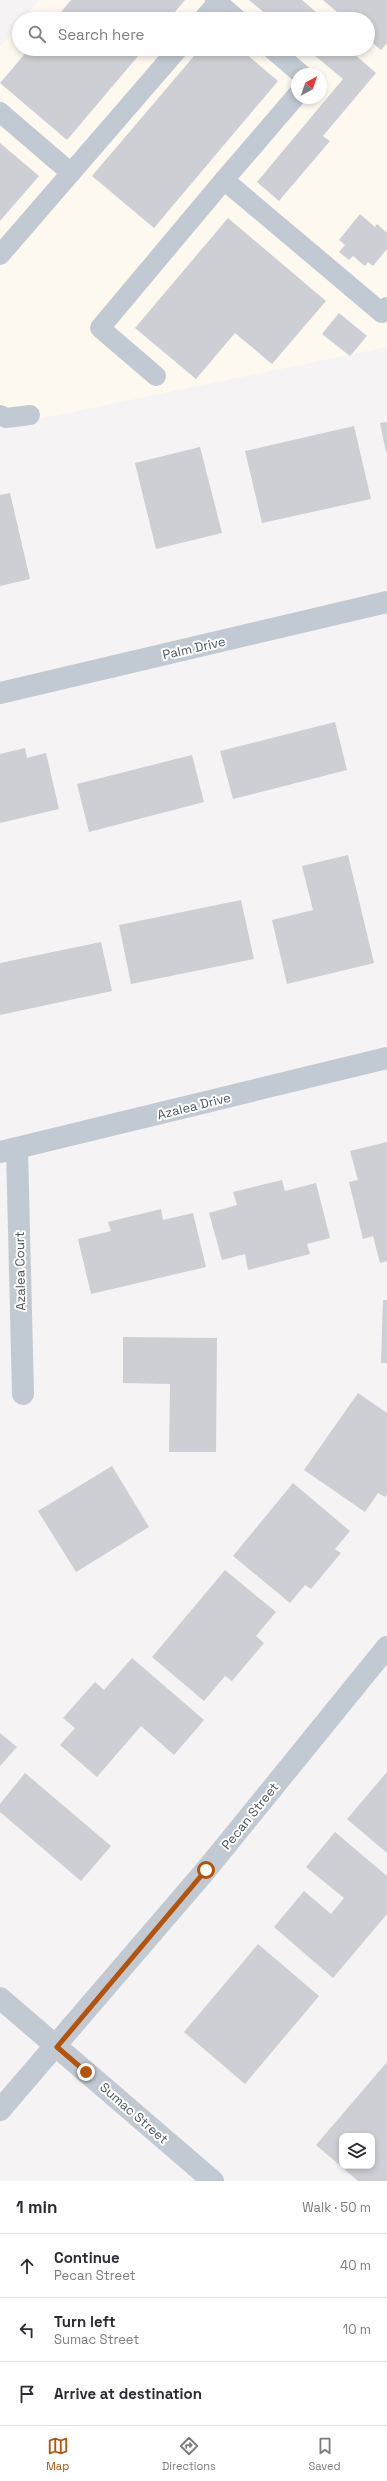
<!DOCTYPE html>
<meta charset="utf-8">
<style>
body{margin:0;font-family:"Space Grotesk",sans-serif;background:#f2f2f3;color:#2b2b33}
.controls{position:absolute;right:12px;bottom:12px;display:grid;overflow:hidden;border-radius:8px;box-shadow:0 2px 6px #0003}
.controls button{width:36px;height:36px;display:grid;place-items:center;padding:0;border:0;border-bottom:1px solid #e1e1e2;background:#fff;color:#2b2b33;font:20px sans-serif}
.compass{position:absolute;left:291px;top:68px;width:36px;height:36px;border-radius:50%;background:#fff;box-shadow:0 2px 6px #0003;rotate:40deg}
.stop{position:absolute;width:12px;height:12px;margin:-9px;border:3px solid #b45309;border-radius:50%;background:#fff}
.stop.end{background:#b45309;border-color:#fff;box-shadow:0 1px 4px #0008}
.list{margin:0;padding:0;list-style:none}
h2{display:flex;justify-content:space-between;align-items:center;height:52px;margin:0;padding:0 16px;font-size:17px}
h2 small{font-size:13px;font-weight:400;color:#7c7c81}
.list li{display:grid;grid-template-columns:26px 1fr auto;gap:12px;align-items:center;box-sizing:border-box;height:64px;padding:0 16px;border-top:1px solid #e1e1e2}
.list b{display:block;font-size:15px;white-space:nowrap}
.list p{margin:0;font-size:13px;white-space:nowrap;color:#7c7c81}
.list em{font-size:13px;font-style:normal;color:#7c7c81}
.icon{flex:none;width:22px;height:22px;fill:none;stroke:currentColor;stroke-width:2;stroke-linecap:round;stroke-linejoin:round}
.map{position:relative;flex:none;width:387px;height:2181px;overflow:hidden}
.search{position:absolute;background:#fff;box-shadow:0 2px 6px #0003;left:12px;right:12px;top:12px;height:44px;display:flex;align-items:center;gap:10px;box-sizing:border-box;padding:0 14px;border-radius:22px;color:#7c7c81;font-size:15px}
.sheet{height:244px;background:#fff}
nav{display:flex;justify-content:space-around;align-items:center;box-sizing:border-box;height:56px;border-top:1px solid #e1e1e2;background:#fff;font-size:11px;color:#7c7c81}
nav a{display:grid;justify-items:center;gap:2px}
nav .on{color:#b45309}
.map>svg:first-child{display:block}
</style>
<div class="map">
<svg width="387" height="2181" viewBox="0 0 387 2181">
<rect width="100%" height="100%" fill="#f5f3f3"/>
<path fill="#fdf9ef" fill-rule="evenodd" d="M39,0h348v347l-387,80v-380l19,-23v25h349v-30h-345zM297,74h24v24h-24z"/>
<g fill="#cdcfd5" fill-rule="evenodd">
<path d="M71,0h114l-16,19h-114z"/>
<path d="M249,0h53l22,19h-52z"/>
<path d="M323,0h64v43l-6,7 -13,-11v-20h-23z"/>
<path d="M29,49h115l-77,91 -67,-57z"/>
<path d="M200,49h40l38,32 -124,147 -62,-52z"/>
<path d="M307,49h51l-4,5 22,19 -53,63 7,5 -51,60 -22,-19 86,-103z"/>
<path d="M0,143l39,33 -39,45z"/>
<path d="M360,214l15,13 2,-3 10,9v16l-14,17 -5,-4 -3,4 -12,-10 -4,4 -10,-8 6,-7 -6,-5z"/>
<path d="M228,218l98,83 -54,63 -37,-31 -39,46 -61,-51z"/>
<path d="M339,313l28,23 -17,20 -28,-22z"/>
<path d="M387,422v30h-1l-6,-29z"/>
<path d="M354,426l17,73 -109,24 -17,-72z"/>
<path d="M200,447l22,86 -66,16 -21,-86z"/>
<path d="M10,493l20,86 -30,7v-91z"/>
<path d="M335,722l12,48 -114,29 -13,-48z"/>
<path d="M25,748l2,10 19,-5 13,56 -59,14v-69z"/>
<path d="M192,755l12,47 -115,30 -12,-48z"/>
<path d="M348,855l26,108 -87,21 -15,-64 41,-10 -11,-44z"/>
<path d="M241,900l13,59 -123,25 -12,-59z"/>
<path d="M101,942l11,49 -112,24v-52z"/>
<path d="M387,1142v119l-7,2 -7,-27 -10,3 -14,-57 9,-2 -8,-29z"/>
<path d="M282,1180l3,11 31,-8 14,55 -23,6 3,10 -62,16 -3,-16 -23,6 -13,-47 28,-8 -4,-13z"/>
<path d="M161,1209l2,11 30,-7 13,54 -115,27 -13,-55 33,-8 -3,-9z"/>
<path d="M383,1300h4v63h-6z"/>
<path d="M123,1337l94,1 -1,114h-47l1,-68 -47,-1z"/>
<path d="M358,1393l29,20v81l-2,3 -7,-4 -13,19 -61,-42z"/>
<path d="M112,1466l37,61 -73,45 -38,-61z"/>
<path d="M293,1483l57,48 -15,18 6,4 -30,36 -6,-4 -15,18 -57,-47z"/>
<path d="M225,1570l51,42 -20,24 8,7 -32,38 -7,-5 -21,25 -52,-44z"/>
<path d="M132,1658l72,62 -30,35 -33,-29 -44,51 -37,-32 15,-17 -12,-10 32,-36 9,8z"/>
<path d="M0,1733l17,14 -17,19z"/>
<path d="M387,1772v81l-40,-34z"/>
<path d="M25,1773l86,73 -30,35 -81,-69v-8z"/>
<path d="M335,1832l52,44v38l-54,64 -59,-51 30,-36 27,23 13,-16 -38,-31z"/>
<path d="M258,1944l61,52 -74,88 -61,-52z"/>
<path d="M387,2062v119h-29l-42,-36zM342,2136h30v30h-30z"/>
</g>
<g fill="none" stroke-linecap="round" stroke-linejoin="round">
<g stroke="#c1cad2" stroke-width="20">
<path d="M215,0l22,19"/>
<path d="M203,19l15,-17"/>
<path d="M272,49l29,25"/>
<path d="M297,95l-73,85 158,133 5,-6"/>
<path d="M0,112l71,61"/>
<path d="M0,255l178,-206"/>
<path d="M156,376l-56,-48 124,-148"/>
<path d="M0,415l6,3 24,-3"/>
</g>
<g stroke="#c1cad2" stroke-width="22">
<path d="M0,693l387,-91"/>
<path d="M17,1149l6,245"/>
<path d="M0,1152l387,-94"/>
<path d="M0,1998l213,183"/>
<path d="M0,2110l206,-240 181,-223"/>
</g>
</g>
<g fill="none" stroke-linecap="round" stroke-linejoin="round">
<path stroke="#b45309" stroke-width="5" d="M86,2072l-29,-25 149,-177"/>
</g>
<g text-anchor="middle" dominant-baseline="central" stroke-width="4" stroke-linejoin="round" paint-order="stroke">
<g font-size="13" fill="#4a5661" stroke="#fff">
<text transform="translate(194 648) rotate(-13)">Palm Drive</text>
<text transform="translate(194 1106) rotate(-14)">Azalea Drive</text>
<text transform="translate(20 1271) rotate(-91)">Azalea Court</text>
<text transform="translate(250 1816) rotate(-51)">Pecan Street</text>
<text transform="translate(134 2113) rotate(41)">Sumac Street</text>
</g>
</g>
</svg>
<div class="controls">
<button><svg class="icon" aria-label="layers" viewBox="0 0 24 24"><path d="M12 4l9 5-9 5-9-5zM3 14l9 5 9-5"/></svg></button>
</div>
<svg class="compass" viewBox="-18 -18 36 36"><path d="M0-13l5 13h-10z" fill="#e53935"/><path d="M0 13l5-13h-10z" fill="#7c7c81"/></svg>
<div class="stop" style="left:206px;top:1870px"></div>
<div class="stop end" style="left:86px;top:2072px"></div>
<div class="search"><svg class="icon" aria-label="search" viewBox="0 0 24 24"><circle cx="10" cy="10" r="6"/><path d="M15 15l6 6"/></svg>Search here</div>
</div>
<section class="sheet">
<h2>1 min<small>Walk · 50 m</small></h2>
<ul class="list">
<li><svg class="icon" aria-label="ahead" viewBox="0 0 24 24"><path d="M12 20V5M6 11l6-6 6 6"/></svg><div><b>Continue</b><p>Pecan Street</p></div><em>40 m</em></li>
<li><svg class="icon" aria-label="left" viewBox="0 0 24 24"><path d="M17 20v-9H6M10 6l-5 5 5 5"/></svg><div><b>Turn left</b><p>Sumac Street</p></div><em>10 m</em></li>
<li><svg class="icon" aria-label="arrive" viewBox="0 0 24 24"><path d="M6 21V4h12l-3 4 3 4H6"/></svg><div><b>Arrive at destination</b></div></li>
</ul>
</section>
<nav>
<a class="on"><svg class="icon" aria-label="map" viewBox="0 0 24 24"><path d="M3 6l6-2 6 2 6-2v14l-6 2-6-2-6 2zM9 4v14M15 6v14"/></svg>Map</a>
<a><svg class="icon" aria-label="directions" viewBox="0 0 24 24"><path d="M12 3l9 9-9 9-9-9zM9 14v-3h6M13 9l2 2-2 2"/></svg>Directions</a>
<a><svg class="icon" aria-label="saved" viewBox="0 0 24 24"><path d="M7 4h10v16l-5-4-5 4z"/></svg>Saved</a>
</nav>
